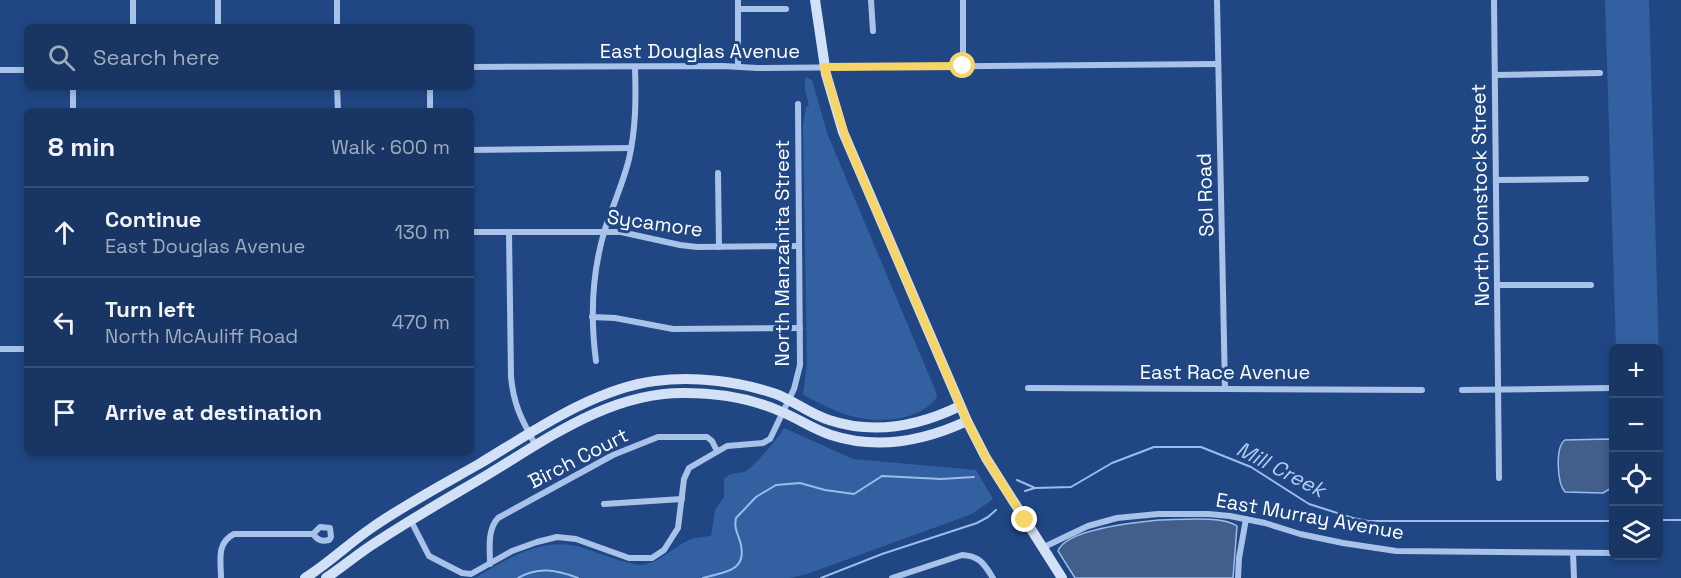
<!DOCTYPE html>
<meta charset="utf-8">
<style>
body{margin:0;font-family:"Space Grotesk",sans-serif;background:#213d69;color:#f1f3f6}
.controls{position:absolute;right:18px;bottom:18px;display:grid;overflow:hidden;border-radius:9px;box-shadow:0 3px 9px #0003}
.controls button{width:54px;height:54px;display:grid;place-items:center;padding:0;border:0;border-bottom:2px solid #365078;background:#183563;color:#f1f3f6;font:30px sans-serif}
.stop{position:absolute;width:18px;height:18px;margin:-14px;border:4px solid #f7d468;border-radius:50%;background:#fff}
.stop.end{background:#f7d468;border-color:#fff;box-shadow:0 2px 6px #0008}
.list{margin:0;padding:0;list-style:none}
h2{display:flex;justify-content:space-between;align-items:center;height:78px;margin:0;padding:0 24px;font-size:26px}
h2 small{font-size:20px;font-weight:400;color:#9fabbe}
.list li{display:grid;grid-template-columns:39px 1fr auto;gap:18px;align-items:center;box-sizing:border-box;height:90px;padding:0 24px;border-top:2px solid #365078}
.list b{display:block;font-size:22px;white-space:nowrap}
.list p{margin:0;font-size:20px;white-space:nowrap;color:#9fabbe}
.list em{font-size:20px;font-style:normal;color:#9fabbe}
.icon{flex:none;width:33px;height:33px;fill:none;stroke:currentColor;stroke-width:2;stroke-linecap:round;stroke-linejoin:round}
.map{position:relative;flex:none;width:1681px;height:578px;overflow:hidden}
.search{position:absolute;background:#183563;box-shadow:0 3px 9px #0003;left:24px;top:24px;width:450px;height:66px;display:flex;align-items:center;gap:15px;box-sizing:border-box;padding:0 21px;border-radius:9px;color:#9fabbe;font-size:22px}
.panel{position:absolute;background:#183563;box-shadow:0 3px 9px #0003;left:24px;top:108px;width:450px;height:348px;border-radius:9px}
.map>svg:first-child{display:block}
</style>
<div class="map">
<svg width="1681" height="578" viewBox="0 0 1681 578">
<rect width="100%" height="100%" fill="#204784"/>
<g fill="#3360a1">
<path d="M1605,0h44l14,506h-5v-158h-42z"/>
<path d="M805,77l7,3 15,53 109,259 1,5c-17,24 -56,26 -82,20 -18,-4 -35,-14 -52,-22l4,-31 -4,-238 3,-19 3,-2 -4,-14z"/>
<path d="M784,428l69,31 123,11 17,29 -21,15 -165,60 -17,4h-315c34,-20 68,-43 108,-30 19,6 39,15 58,17 21,-2 33,-20 51,-26 6,-2 13,-2 19,-3l4,-26 9,-13v-18c7,-8 13,-4 22,-8 7,-3 34,-35 38,-43z"/>
</g>
<g fill="#425e8b" stroke="#9bbdeb" stroke-width="1.5">
<path d="M1609,439l4,4v44l-10,6 -38,-1c-8,-9 -10,-45 0,-52z"/>
<path d="M1159,520c19,0 63,-5 78,6l-4,52h-158l-17,-27c8,-22 80,-29 101,-31z"/>
</g>
<g fill="none" stroke-linecap="round" stroke-linejoin="round">
<g stroke="#9bbdeb" stroke-width="2">
<path d="M1017,480l18,8 36,-1 41,-24 42,-16h47l50,20 58,37 44,14 15,3h246"/>
<path d="M1025,491l10,-3"/>
<path d="M1658,520h23"/>
<path d="M518,578c20,-12 39,-8 60,0"/>
<path d="M703,578c21,-6 46,-6 37,-37 -3,-9 -6,-13 -4,-23l20,-21 20,-12 24,-2 25,7 29,4 28,-18 59,3 33,-2"/>
<path d="M821,578l61,-24 95,-31 11,-6 8,-7"/>
</g>
<g stroke="#a8c2e9" stroke-width="6">
<path d="M133,0v27"/>
<path d="M337,0v27"/>
<path d="M871,0l2,31"/>
<path d="M963,0v66"/>
<path d="M1217,0l8,389"/>
<path d="M1494,0l5,478"/>
<path d="M739,9h47"/>
<path d="M218,27v-27"/>
<path d="M738,66v-66"/>
<path d="M471,67l252,-1 34,2 461,-4"/>
<path d="M0,70h27"/>
<path d="M1495,75l105,-2"/>
<path d="M73,87v24"/>
<path d="M337,87l1,24"/>
<path d="M430,87v24"/>
<path d="M471,150l160,-2"/>
<path d="M718,173l1,74"/>
<path d="M1496,180l90,-1"/>
<path d="M471,232h150l59,13 17,2 102,-1"/>
<path d="M509,232l2,145c3,30 11,43 25,69"/>
<path d="M1498,285h93"/>
<path d="M592,317l23,1 58,11 127,-1"/>
<path d="M0,349h27"/>
<path d="M596,361c-6,-45 -4,-89 9,-132 8,-24 18,-46 24,-70 7,-31 7,-61 6,-92"/>
<path d="M1028,388l394,2"/>
<path d="M1462,390l151,-2"/>
<path d="M604,504l78,-5"/>
<path d="M411,521l18,35 33,17 9,1 41,-23 25,-9 20,-5 19,2 53,19h23l12,-8 14,-22 6,-49 5,-11 38,-22 36,-3 7,-4 24,-50 6,-24 -2,-261"/>
<path d="M1044,547l44,-21 29,-8 41,-4h50l22,2 35,7 35,11 43,9 53,8 218,2"/>
<path d="M1573,553l1,25"/>
<path d="M490,564c0,-16 -3,-34 8,-46l115,-63 45,-18h49l5,4 5,10"/>
<path d="M221,578c0,-17 -5,-35 13,-44h79c5,6 8,8 16,6l2,-3 -1,-9 -10,-1 -7,7"/>
<path d="M892,578l70,-23c18,1 22,9 31,23"/>
<path d="M1238,578l1,-20 7,-39"/>
</g>
<g stroke="#d3e1f7" stroke-width="10">
<path d="M815,0l11,74 17,58 124,289 19,37 76,120"/>
<path d="M305,578c23,-14 42,-33 65,-49 34,-24 72,-44 109,-65 52,-31 114,-75 176,-83 39,-5 83,0 121,13 18,7 34,20 53,26 45,15 90,6 131,-14"/>
<path d="M326,578c18,-12 34,-26 52,-37 35,-23 72,-44 109,-66 60,-36 123,-83 198,-82 33,0 66,5 97,19 17,7 31,17 49,23 46,15 93,6 136,-14"/>
</g>
</g>
<g fill="none" stroke-linecap="round" stroke-linejoin="round">
<path stroke="#f7d468" stroke-width="8" d="M963,66l-139,1 23,75 120,279 19,37 39,62"/>
</g>
<g text-anchor="middle" dominant-baseline="central" stroke-width="6" stroke-linejoin="round" paint-order="stroke">
<g font-size="20" fill="#fff" stroke="#204784">
<text x="700" y="51">East Douglas Avenue</text>
<text transform="translate(1205 195) rotate(-92)">Sol Road</text>
<text transform="translate(1480 195) rotate(-91)">North Comstock Street</text>
<text transform="translate(655 223) rotate(8)">Sycamore</text>
<text transform="translate(782 253) rotate(-90)">North Manzanita Street</text>
<text x="1225" y="372">East Race Avenue</text>
<text transform="translate(578 458) rotate(-27)">Birch Court</text>
<text transform="translate(1310 516) rotate(10)">East Murray Avenue</text>
</g>
<g font-size="21" font-style="italic" fill="#b3cdf1" stroke="#204784">
<text transform="translate(1281 469) rotate(27)">Mill Creek</text>
</g>
</g>
</svg>
<div class="controls">
<button>+</button>
<button>−</button>
<button><svg class="icon" aria-label="locate" viewBox="0 0 24 24"><circle cx="12" cy="12" r="6"/><path d="M12 2v4M12 18v4M2 12h4M18 12h4"/></svg></button>
<button><svg class="icon" aria-label="layers" viewBox="0 0 24 24"><path d="M12 4l9 5-9 5-9-5zM3 14l9 5 9-5"/></svg></button>
</div>
<div class="stop" style="left:963px;top:66px"></div>
<div class="stop end" style="left:1025px;top:520px"></div>
<div class="search"><svg class="icon" aria-label="search" viewBox="0 0 24 24"><circle cx="10" cy="10" r="6"/><path d="M15 15l6 6"/></svg>Search here</div>
<section class="panel">
<h2>8 min<small>Walk · 600 m</small></h2>
<ul class="list">
<li><svg class="icon" aria-label="ahead" viewBox="0 0 24 24"><path d="M12 20V5M6 11l6-6 6 6"/></svg><div><b>Continue</b><p>East Douglas Avenue</p></div><em>130 m</em></li>
<li><svg class="icon" aria-label="left" viewBox="0 0 24 24"><path d="M17 20v-9H6M10 6l-5 5 5 5"/></svg><div><b>Turn left</b><p>North McAuliff Road</p></div><em>470 m</em></li>
<li><svg class="icon" aria-label="arrive" viewBox="0 0 24 24"><path d="M6 21V4h12l-3 4 3 4H6"/></svg><div><b>Arrive at destination</b></div></li>
</ul>
</section>
</div>
